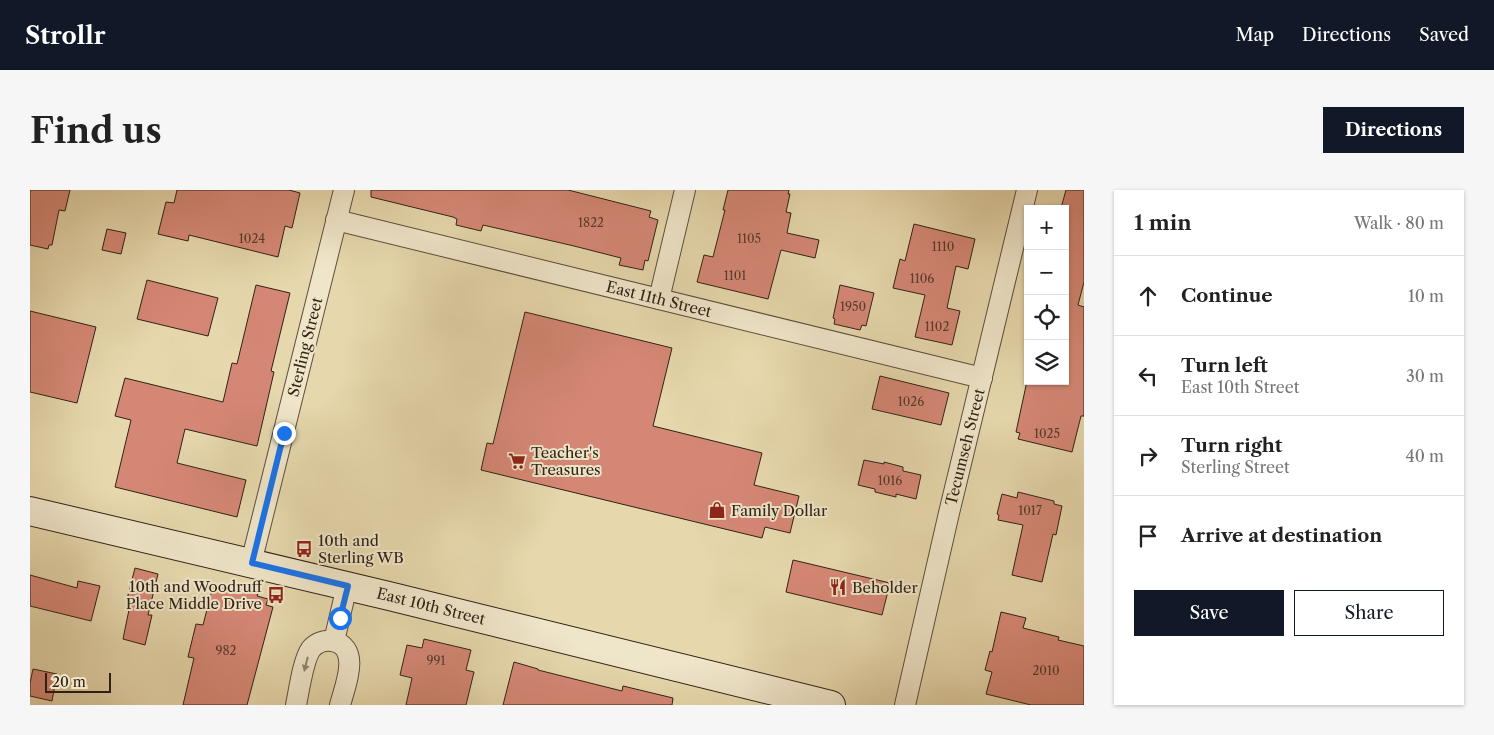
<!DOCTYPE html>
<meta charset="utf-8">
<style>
body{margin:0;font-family:"Libre Caslon Text",serif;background:#f6f6f6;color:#222}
.controls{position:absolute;right:15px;top:15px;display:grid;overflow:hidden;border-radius:0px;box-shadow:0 1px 4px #0004}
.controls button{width:45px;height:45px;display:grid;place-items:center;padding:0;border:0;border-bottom:1px solid #e0e0e0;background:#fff;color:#222;font:25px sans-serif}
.scale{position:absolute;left:15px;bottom:12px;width:66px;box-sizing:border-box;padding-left:5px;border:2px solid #2f2215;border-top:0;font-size:14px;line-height:18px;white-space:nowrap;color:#2f2215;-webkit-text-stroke:4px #efe5c9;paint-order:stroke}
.stop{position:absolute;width:15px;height:15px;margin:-11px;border:4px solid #1a73e8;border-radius:50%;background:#fff}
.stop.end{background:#1a73e8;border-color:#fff;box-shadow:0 1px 5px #0008}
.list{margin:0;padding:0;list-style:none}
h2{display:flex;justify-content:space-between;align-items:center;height:65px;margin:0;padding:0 20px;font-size:21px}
h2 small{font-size:16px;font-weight:400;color:#767676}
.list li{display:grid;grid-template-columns:32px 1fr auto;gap:15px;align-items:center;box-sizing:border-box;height:80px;padding:0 20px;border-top:1px solid #e0e0e0}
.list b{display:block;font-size:19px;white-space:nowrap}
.list p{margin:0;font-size:16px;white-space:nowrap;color:#767676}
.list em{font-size:16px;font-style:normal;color:#767676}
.actions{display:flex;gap:10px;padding:15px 20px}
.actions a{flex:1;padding:11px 0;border:1px solid #111827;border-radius:0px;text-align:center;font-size:18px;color:#111827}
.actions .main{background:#111827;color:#fff}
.icon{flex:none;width:28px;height:28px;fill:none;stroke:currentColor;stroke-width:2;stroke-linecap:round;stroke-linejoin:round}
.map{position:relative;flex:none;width:1054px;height:515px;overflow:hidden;border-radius:0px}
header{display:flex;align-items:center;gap:30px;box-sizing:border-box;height:70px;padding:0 25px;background:#111827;color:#fff}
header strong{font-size:24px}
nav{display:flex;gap:28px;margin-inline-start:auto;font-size:18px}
.intro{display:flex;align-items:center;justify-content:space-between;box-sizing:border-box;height:120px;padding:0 30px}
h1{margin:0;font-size:35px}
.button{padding:12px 22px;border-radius:0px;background:#111827;color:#fff;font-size:18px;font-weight:700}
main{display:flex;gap:30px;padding:0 30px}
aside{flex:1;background:#fff;border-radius:0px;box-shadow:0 1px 4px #0004}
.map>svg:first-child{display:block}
</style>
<header>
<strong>Strollr</strong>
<nav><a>Map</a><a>Directions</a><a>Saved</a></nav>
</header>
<div class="intro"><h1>Find us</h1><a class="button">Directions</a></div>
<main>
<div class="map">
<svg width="1054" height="515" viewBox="0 0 1054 515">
<rect width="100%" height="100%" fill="#e6d7ac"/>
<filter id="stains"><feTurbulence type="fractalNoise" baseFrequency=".004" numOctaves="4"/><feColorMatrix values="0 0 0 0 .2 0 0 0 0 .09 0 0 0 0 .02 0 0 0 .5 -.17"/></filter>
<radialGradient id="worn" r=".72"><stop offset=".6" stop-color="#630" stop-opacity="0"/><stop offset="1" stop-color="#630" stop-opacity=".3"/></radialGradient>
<g fill="#d58775" stroke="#2f2215">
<path d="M0,0h40l-5,21 -6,-1 -7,35h-3l-1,4 -18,-4z"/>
<path d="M147,0h112l11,3 -8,35 -7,-2 -7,31 -89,-22 -1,6 -30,-7 8,-32 8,1z"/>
<path d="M341,0h197l83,21 -2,6 9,3 -10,41 -3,-1 -2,10 -24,-5 2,-7 -47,-12 -91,-21 -2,6 -25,-6 1,-6 -4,-2 -82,-20z"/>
<path d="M698,0h61l-1,4h2l-4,18 5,1 -4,20 32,7 -4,18 -34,-8 -13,49 -71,-17 7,-27 9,2 12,-47h-2z"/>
<path d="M1036,0h18v92l-6,23 6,2v109h-3l-9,36 -54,-13 2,-6 -4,-1 11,-51h38v-172l-4,-1z"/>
<path d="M884,34l61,15 -7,30 -12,-3 -9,42 13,3 -8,34 -37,-8 10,-42 -32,-7 7,-29 5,2z"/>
<path d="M77,39l19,4 -5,21 -19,-4z"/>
<path d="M117,90l71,18 -10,38 -71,-17z"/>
<path d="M226,95l34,8 -19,78 3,1 -17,74 -72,-17 -8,34 69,17 -9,37 -122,-30 16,-67 -16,-4 10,-38 98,24 9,-39 5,1z"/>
<path d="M810,95l34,8 -8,33 -4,-1 -2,5 -26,-6 1,-5 -2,-1z"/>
<path d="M0,121l66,16 -19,76 -47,-11z"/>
<path d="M495,122l147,36 -19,78 109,27 -8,32 45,11 -9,37 -25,-6 -3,11 -281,-68 6,-27 6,1z"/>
<path d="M850,186l69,17 -8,32 -69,-16z"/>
<path d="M834,270l20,4v-2l19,5v4l18,4 -5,24 -20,-5v3l-21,-5v-3l-17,-4z"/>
<path d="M988,302l36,9v3l8,2 -6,29 -3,-1 -11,48 -30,-7 11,-50 -25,-5 1,-5 -2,-1 5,-20 15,4z"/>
<path d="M763,370l97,23 -8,32 -96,-23z"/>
<path d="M105,378l23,6 -10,41h4l-7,30 -22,-6 8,-39 -4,-1z"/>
<path d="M0,385l47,13 1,-7 22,5 -9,35 -61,-15z"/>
<path d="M183,396l20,5v-3l25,6 -1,2 11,3 -2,6 7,2 -26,98h-64l11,-47 -6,-1 8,-33 7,1z"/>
<path d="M971,422l25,6 -3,10 36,9 -1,3 26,6v59h-53l-45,-11 6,-22 -7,-2 5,-19 2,1z"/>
<path d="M394,449l47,11 -5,20 8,2 -8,33h-60l6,-27 -12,-3 7,-30 15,3z"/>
<path d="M484,472l24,7v1l84,21 1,-5 50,12 -1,7h-169z"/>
<path d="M3,479l24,5 -5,27 -22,-5v-13z"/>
</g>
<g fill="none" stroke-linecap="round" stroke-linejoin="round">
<g stroke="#5d4f3b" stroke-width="22">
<g id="street">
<path d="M306,30l646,158"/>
<path d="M629,109l26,-109"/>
<path d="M221,373l93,-373"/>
<path d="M304,451l13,-55"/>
<path d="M266,515c3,-14 7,-45 15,-56 5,-6 13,-9 21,-8 30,6 13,45 8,64"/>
<path d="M875,515l44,-192 78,-323"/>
</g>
</g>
<g stroke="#2f2215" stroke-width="30">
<path id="secondary" d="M0,321l359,85 442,109"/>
</g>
<use href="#street" stroke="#efe5c9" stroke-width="20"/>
<use href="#secondary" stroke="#efe5c9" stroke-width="28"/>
</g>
<defs><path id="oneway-solid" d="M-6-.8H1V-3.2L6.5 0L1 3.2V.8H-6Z" transform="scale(1.25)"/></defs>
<use fill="#8f846f" href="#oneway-solid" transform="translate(276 474) rotate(104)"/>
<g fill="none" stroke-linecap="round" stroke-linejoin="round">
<path stroke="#1a73e8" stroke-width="6" d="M254,243l-32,130 96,23 -8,32"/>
</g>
<defs>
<g id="supermarket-bare" transform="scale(1.35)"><path d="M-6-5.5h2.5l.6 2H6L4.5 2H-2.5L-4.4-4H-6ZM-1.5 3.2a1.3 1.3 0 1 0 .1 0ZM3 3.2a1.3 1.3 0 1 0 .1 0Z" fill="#8f2418" stroke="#efe5c9" stroke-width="2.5" paint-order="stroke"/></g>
<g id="shop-bare" transform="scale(1.35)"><path d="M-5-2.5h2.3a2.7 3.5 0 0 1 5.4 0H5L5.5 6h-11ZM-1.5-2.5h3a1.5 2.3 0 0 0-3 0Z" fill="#8f2418" stroke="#efe5c9" stroke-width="2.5" paint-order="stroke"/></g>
<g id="bus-bare" transform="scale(1.35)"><path d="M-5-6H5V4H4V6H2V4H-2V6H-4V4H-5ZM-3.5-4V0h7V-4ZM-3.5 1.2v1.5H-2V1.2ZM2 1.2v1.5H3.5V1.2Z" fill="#8f2418" stroke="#efe5c9" stroke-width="2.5" paint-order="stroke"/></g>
<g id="restaurant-bare" transform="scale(1.35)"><path d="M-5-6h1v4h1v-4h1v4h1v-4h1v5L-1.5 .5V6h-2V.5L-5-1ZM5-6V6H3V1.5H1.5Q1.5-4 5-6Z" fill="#8f2418" stroke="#efe5c9" stroke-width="2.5" paint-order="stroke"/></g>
</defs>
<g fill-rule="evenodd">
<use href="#supermarket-bare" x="487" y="271"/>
<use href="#shop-bare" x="687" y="320"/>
<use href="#bus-bare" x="274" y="359"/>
<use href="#restaurant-bare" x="808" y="397"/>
<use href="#bus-bare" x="246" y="405"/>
</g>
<g text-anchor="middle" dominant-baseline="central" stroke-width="4" stroke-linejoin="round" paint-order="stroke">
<g font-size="12" fill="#583b2d">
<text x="561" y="32">1822</text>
<text x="222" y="48">1024</text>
<text x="719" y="48">1105</text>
<text x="913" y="56">1110</text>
<text x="705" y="85">1101</text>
<text x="892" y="88">1106</text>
<text x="823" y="116">1950</text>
<text x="907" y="136">1102</text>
<text x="881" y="211">1026</text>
<text x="1017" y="243">1025</text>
<text x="860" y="290">1016</text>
<text x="1000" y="320">1017</text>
<text x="196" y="460">982</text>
<text x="406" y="470">991</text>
<text x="1016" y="480">2010</text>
</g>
<g font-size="15" fill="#2f2215" stroke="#efe5c9">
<text transform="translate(629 109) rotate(14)">East 11th Street</text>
<text transform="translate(275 157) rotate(-76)">Sterling Street</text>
<text transform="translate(935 257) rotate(-76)">Tecumseh Street</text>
<text transform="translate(401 416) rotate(14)">East 10th Street</text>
</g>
<g font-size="15" fill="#2f2215" stroke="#efe5c9" text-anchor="start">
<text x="501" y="262">Teacher's<tspan x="501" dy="17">Treasures</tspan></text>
<text x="701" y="320">Family Dollar</text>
<text x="288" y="350">10th and<tspan x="288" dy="17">Sterling WB</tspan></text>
<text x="232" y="396" text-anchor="end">10th and Woodruff<tspan x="232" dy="17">Place Middle Drive</tspan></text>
<text x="822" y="397">Beholder</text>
</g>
</g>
<rect width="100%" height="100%" filter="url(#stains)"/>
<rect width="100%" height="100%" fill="url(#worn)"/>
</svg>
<div class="controls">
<button>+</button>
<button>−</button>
<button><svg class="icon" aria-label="locate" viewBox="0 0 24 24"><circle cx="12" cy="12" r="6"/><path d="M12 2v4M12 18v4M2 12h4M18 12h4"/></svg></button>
<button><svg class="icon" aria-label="layers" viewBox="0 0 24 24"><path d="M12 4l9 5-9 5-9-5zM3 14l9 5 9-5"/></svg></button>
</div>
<div class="scale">20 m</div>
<div class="stop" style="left:310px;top:428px"></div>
<div class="stop end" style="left:254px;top:243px"></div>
</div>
<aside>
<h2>1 min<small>Walk · 80 m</small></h2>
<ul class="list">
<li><svg class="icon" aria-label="ahead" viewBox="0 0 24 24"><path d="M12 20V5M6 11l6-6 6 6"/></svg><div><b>Continue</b></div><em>10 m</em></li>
<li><svg class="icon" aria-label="left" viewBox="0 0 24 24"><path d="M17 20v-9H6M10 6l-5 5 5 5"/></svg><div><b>Turn left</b><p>East 10th Street</p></div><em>30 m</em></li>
<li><svg class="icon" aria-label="right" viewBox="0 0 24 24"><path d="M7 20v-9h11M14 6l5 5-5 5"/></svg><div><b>Turn right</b><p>Sterling Street</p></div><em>40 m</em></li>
<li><svg class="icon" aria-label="arrive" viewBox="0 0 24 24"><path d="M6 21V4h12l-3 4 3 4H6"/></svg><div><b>Arrive at destination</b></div></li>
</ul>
<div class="actions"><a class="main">Save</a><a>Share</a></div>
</aside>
</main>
